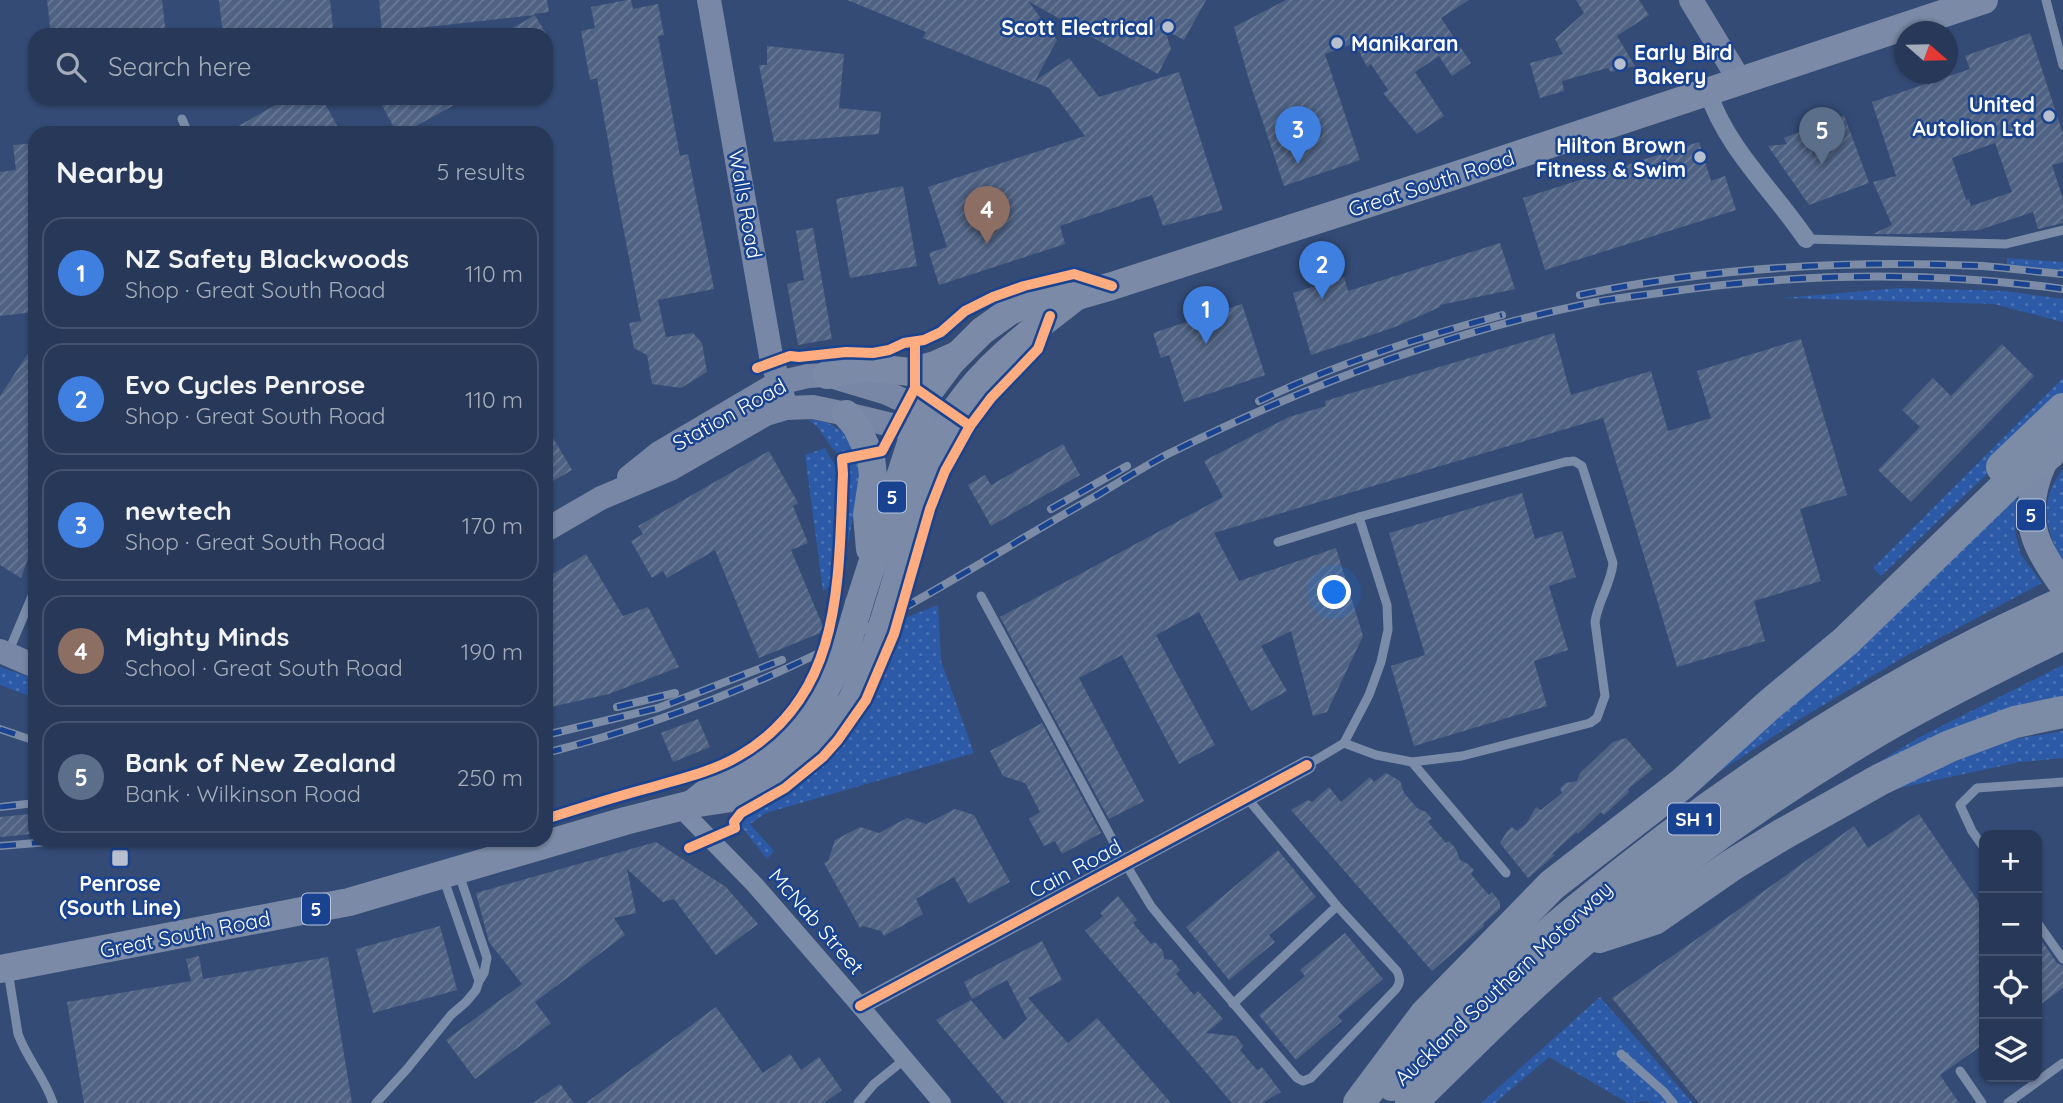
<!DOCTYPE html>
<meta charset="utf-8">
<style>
body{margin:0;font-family:Quicksand,sans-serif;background:#2f3f5e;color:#f1f3f6}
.controls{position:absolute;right:21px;bottom:21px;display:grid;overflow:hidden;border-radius:14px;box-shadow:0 2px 5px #0004}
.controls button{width:63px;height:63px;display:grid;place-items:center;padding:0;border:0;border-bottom:2px solid #43526e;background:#273858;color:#f1f3f6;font:35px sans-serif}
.compass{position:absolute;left:1895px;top:21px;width:63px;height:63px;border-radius:50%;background:#273858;box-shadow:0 2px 5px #0004;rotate:110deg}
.you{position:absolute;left:1335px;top:593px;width:24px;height:24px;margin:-18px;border:5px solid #fff;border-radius:50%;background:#1a73e8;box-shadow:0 0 0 10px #1a73e833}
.badge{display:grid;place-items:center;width:46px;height:46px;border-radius:50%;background:#b8c0cf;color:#fff;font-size:23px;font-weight:700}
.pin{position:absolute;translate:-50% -58px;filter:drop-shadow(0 2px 4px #0008)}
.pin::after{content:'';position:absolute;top:37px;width:24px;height:21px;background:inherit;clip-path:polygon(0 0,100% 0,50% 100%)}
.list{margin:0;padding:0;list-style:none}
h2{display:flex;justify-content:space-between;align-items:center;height:91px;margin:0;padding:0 28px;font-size:30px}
h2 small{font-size:23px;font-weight:400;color:#a4acba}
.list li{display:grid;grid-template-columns:46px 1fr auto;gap:21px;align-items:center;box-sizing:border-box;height:112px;margin:0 14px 14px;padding:0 14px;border:2px solid #43526e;border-radius:21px}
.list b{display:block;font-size:26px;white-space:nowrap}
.list p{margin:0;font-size:23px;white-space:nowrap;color:#a4acba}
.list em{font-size:23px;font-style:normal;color:#a4acba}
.icon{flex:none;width:38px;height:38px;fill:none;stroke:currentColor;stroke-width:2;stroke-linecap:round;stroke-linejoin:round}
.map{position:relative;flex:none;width:2063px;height:1103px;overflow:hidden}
.search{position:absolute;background:#273858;box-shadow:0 2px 5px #0004;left:28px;top:28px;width:525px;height:77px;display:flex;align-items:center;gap:18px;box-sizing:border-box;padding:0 24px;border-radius:21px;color:#a4acba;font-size:26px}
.panel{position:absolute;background:#273858;box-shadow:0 2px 5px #0004;left:28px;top:126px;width:525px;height:721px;border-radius:21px}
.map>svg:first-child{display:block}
</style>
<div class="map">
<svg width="2063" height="1103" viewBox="0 0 2063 1103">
<defs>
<pattern id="grass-dots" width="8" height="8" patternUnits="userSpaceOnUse" patternTransform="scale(1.75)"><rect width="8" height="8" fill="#2d5aa6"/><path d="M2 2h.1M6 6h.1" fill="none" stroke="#4c73b3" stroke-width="1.8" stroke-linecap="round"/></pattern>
<pattern id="building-hatch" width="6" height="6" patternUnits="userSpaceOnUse" patternTransform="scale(1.75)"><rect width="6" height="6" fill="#4f6283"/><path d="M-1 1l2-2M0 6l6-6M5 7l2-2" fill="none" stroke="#697a96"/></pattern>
</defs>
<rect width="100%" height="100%" fill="#344b75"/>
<g fill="url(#grass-dots)">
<path d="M2007,258l56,4v8l-56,-5z"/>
<path d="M1900,288l105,3 58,8v23l-69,-18 -212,-6z"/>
<path d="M2063,378v23l-182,175 -8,-8z"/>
<path d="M808,420c27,0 34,12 51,30l-18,5c-16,-9 -16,-26 -33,-35z"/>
<path d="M825,448l15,26v14l-6,95 -11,8 -18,-136z"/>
<path d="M861,458l-3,32 -17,90 6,-112 1,-5z"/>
<path d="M2063,469v94c-17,-34 -26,-60 0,-94z"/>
<path d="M2017,493l-2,39 6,23 21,28 -138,74 -104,62 -92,60z"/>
<path d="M938,605l3,56 33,92 -208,60 -16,11 24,27 -7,8 -30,-38 10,-10 22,-9 39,-24 33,-34 25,-35 17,-35 19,-55z"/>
<path d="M2063,665v37l-263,109 118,-73z"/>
<path d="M0,667l35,12v19l-35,-13z"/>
<path d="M2063,731v27l-43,4 -135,29 48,-23 82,-29z"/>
<path d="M1600,997l93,106h-43l-1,-2 -21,2 -79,-46 -54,46h-14z"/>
</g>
<g fill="url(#building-hatch)" fill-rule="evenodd">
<path d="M47,0h115l4,35h-115z"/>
<path d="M219,0h111l3,28 -50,5 1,2h-61z"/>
<path d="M379,0h168l2,12 -15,2 13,21h-46l34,-20 -153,17z"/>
<path d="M627,0h4l2,9 25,-5 6,31 -6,1 22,120 8,-2 26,135 -56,11 8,37 27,-4 9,10 5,29 -26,16 -29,-4 -5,-29 -13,-7 -5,-25 12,-2 -29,-152h1l-16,-91 -7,2 -9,-49 14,-3 -4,-21z"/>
<path d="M847,0h359l-22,40 -19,-10 6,19 -13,25 -130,-73 29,39 -22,41 34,-23 30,39 80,-25 44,138 -60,16 -11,-31 -92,31 5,18 -126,41 -10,-32 18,-6 -19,-60 157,-51 -36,-48 -126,-50 3,-6z"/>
<path d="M1286,0h183l-28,18 30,45 -19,13 -13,-20 -24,16 29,44 -27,18 -34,-41 5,-3 -17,-26 -4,3 -12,-24 -30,11 35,106 -76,26 -35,-106 -15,-53z"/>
<path d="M1576,0h63l10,15 -32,21 18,30 -24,6 -3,-4 -46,13 2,10 -24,7 -10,-35 33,-9 -8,-15 29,-26z"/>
<path d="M2030,33l33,101v28l-11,3 11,34v24l-25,6 -5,-17 -54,18 -73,4h-33l19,-9 -19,-43 23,-6 -24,-74 98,-33 -5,-13zM1995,143l17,49 -41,14 -2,-7 -3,1 -14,-42z"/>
<path d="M767,46l77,8 -5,54 42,4 -2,22 -105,8 -15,-77h8z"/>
<path d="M288,98h34l19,35h-115z"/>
<path d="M378,98h89l-64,35h-6z"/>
<path d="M1844,115l25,68 -60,22 -41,-59 19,-2 -3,-6z"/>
<path d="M1699,142l12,39 14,-5 11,34 -191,60 -22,-72z"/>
<path d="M35,143v169l-35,4v-144l16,-2 -3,-25z"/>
<path d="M903,186l14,80 -67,12 -14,-79z"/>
<path d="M813,228l19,111 -34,6 -11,-61 17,-4 -8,-49z"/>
<path d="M1500,243l15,46 -75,16v2l-45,20 -84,28 -18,-62 51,-16 4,14z"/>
<path d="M1242,304l23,71 -81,27 -15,-47 -8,3 -8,-25z"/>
<path d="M1554,333l17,62 80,-24 17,60 43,-13 -14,-47 104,-32 46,156 -47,14 21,72 -67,20 11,40 -88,26 -74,-249 -389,115 25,48 97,-33 27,88 -36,76 -14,4 -22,-85 -30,15 26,45 -36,20 -52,-99 -43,23 59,110 -36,19 -57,-109 -43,23 65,123 -35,18 -109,-202 223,-120 -19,-36 85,-44 37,-11 -1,-5z"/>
<path d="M35,343v196l-14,39 -21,-13v-169z"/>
<path d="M2002,344l32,32 -123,126 -33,-32 42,-43 -18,-17 31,-32 18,18z"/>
<path d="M546,426l26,44 -26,15z"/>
<path d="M1063,444l17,31 -89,51 -23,-41 17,-10 6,10z"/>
<path d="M769,451l29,52 -5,3 15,37 -17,7 34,81 -66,27 -44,-108 -48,28 -4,-7 -11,7 -21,-37 12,-7 -5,-8z"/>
<path d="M1522,493l13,46 27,-8 14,46 -27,9 19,64 -34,11 13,45 -133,40 -23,-80 34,-11 -36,-122z"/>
<path d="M586,554l37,62 25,-9 31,60 -70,27 -63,14v-130z"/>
<path d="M698,719l12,28 -37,15 -12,-29z"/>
<path d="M1042,723l59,110 -39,21 -7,-13 -11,5 -15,-27 11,-7 -15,-29 -22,-7 -13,-25z"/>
<path d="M1626,738l27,31 -25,20 1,3 -25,23 -3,-3 -23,22 -2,-2 -24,22 3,1 -27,23 -28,-35 6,-10 5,-6 6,4 10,-8 9,-16 5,3 21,-17 -2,-5 6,-5 11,-2 3,-8 33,-31z"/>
<path d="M1386,773l14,8 4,12 13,15 9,4 6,7 -4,3 18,21 3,-2 7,8 4,11 8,4 6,6 -3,4 9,11 9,10 3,-3 8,10v7l-17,15 1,2 -52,45 -141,-161 17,-10 4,2 17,-15 12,15 29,-25 4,5z"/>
<path d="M955,809l19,6 36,67 -41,22 -15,-27 -38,22 7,15 -39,22 -3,-5 -18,-5 -3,2 -36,-65 4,-2 7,-21 25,-13 19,6 28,-15 19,6z"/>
<path d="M30,814l2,20 -32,3v-20z"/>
<path d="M1919,814l65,96v134l-44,31 19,28h-260l-87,-105 112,-78 130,-94 14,22z"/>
<path d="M656,842l70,45 32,37 -42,31 -42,-56 -11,3 -36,-33 9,44 -22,5 11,17 -90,67 16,21 -76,56 -29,-39 76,-56 -33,-42 -13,-49z"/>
<path d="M1278,850l38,47 -47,38 6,7 -46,38 -43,-53z"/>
<path d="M1118,896l19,24 -4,3 18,21 4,-2 8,9 1,8 8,1 8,10 -4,4 18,21 4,-4 25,28 -17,14 30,3 7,10 -3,4 17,20 5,-3 19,25 -19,11h-30l-147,-172 18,-15 -3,-3z"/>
<path d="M440,926l17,64 -84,23 -17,-64z"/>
<path d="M1345,933l38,46 -45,37 4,5 -46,39 -37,-45 46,-39 -5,-6z"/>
<path d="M2037,934l20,29 6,3v22l-26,19z"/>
<path d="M1042,941l20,39 -34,18 40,45 29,-25 74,85h-166l-69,-83 35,-20 33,40 23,-21 -20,-39 -35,19 -8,-17z"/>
<path d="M199,956l4,23 125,-22 24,146h-268l-17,-101 124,-21 -5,-22z"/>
<path d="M716,1007l47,66 27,-19 11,16 18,-13 23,33 -18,13h-238z"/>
<path d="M560,1084l14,19h-41z"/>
</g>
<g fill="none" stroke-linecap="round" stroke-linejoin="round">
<g stroke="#7b8ca8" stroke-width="9">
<path d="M2046,0l17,65"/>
<path d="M182,119l6,14"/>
<path d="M1806,239l200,5 57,-14"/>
<path d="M1278,542l81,-25 206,-55 9,-1 8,5 31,97c-2,21 -15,38 -18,59l10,74 -8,22 -7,5 -128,33 -50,6 -36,-7 -32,-12"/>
<path d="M981,596l144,267 26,43 13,16 133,156 6,3 8,-3 85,-89c5,-7 4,-11 1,-18l-60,-65 -90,-108"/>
<path d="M8,653l27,-64"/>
<path d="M1412,762l94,111"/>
<path d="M1307,765l37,-22 25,-48 12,-33 7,-32 -1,-25 -28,-88"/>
<path d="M1984,848l-12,-17 -12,-26 17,-17 86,-6"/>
<path d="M443,877l36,104"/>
<path d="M2037,922l26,37"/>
<path d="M8,971l10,63c9,25 27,44 35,69"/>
<path d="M1233,1004l104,-98"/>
<path d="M1621,1054l43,38 9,11"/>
<path d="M1960,1071l22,32"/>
<path d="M376,1103l31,-34 44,-54 15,-13 10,-12 3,-9 5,-8 3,-15 -28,-84"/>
<path d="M858,1103l16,-19 31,-25"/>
<path d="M2008,1103l55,-40"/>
</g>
<g stroke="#7b8ca8" stroke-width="18">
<path d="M1708,92c19,57 65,98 98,147"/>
<path d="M679,807l76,78 105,121 82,97"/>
<path d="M860,1006l447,-241"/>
</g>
<g stroke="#7887a5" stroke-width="24">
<path d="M709,0l62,356 15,52"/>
<path d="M1691,0l49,81"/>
<path d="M629,477l30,-24 119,-70 30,-7 19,-1 60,18 26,12 35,19"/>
<path d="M546,530l55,-32 69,-29 96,-55 20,-6 27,-1 33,7 58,14 28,14"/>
<path d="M0,651l35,15"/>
</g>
<g stroke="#7b8ba7" stroke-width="28">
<path d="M827,375l38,-8 45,5 25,-7 20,-9"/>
<path d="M846,414l10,12 15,31 2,19 -6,39 3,34"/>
<path d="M2063,443c-15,7 -21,20 -26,35 -14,45 -1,70 26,107"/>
<path d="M895,585c10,-38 21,-75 34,-112 7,-22 15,-45 27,-64 32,-47 77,-79 121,-113"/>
<path d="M859,604l63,-195 8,-19 21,-28 31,-31 28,-20 22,-10 45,-5 35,-10 348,-112 524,-174"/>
<path d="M692,804l33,-26 46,-27 18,-17 34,-40 17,-32"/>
<path d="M0,969l349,-67 276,-81 67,-17 46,-7 25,-10 32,-22 24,-24 32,-39 17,-36 9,-23"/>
</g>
<g stroke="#7c8ca7" stroke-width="32">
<path d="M2002,467l61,-58"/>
<path d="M1599,937l55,-18 78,-54 51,-31 98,-55 69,-33 65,-24 48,-10"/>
<path d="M1392,1085c60,-59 119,-121 185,-175 147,-122 310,-230 486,-307"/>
<path d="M1359,1103l66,-88 127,-130 130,-101 87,-79 77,-64 163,-158 21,-19 19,-10"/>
<path d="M1411,1103c56,-55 110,-110 170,-161 93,-79 193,-150 298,-212 60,-35 122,-65 184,-96"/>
</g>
<g stroke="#7c8ca7" stroke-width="8">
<g id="rail">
<path d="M1580,295c133,-28 268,-35 403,-29 27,2 54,6 80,8"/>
<path d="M1259,401c77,-37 160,-64 243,-86"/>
<path d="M1051,509l76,-43"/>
<path d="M617,707l58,-14"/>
<path d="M0,729l35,12"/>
<path d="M546,735l112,-27 124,-48"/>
<path d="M546,753c110,-28 217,-69 318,-123 78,-42 154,-90 232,-134 23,-14 46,-28 70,-41 132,-66 275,-121 420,-151 26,-6 53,-8 80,-12 132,-19 265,-21 397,-3"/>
<path d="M0,807l35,-4"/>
<path d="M0,846l72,-6"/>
</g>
</g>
<use href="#rail" stroke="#194390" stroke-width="5" stroke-dasharray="16" stroke-linecap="butt"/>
<g stroke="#7b8ba7" stroke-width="28">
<path d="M877,643l18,-58"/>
<path d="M840,662l7,-17 12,-41"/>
</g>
<g stroke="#194390" stroke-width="15">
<g id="cycleway">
<path d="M915,342v46l55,38"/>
<path d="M757,368l33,-12 9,1 47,-5 27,1 16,-3 15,-7 20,-3 17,-8 24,-21 28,-14 31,-11 50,-12 38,12"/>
<path d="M546,819c34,-11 68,-22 103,-31 30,-9 63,-16 90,-32 105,-61 99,-176 104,-282l-1,-15 40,-8 33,-63"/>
<path d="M689,848l46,-20 -1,-6 7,-9 44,-25 38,-31 15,-17 28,-40 28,-66 36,-125 15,-38 25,-45 21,-28 47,-49 12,-33"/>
<path d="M860,1006l447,-241"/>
</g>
</g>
<use href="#cycleway" stroke="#ffac80" stroke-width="10"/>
</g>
<g fill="#b8c0cf" stroke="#194390" stroke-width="2.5">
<circle cx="1168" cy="27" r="7"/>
<circle cx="1337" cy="43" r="7"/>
<circle cx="1620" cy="64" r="7"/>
<circle cx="2049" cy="116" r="7"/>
<circle cx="1700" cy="157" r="7"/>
<rect x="111" y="849" width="18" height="18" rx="3.5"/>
</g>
<g text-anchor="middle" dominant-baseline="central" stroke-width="5" stroke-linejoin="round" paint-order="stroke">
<g fill="#194390" stroke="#bac7de" stroke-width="2">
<rect x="878" y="481.5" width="28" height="31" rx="5"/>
<rect x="2017" y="499.5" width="28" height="31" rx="5"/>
<rect x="1668" y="803.5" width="52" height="31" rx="5"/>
<rect x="302" y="893.5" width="28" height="31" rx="5"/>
</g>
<g font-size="19" font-weight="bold" fill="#fff">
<text x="892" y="497">5</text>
<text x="2031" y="515">5</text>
<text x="1694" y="819">SH 1</text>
<text x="316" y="909">5</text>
</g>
<g font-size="21" font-weight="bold" fill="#fff" stroke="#194390" text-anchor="end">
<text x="1154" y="27">Scott Electrical</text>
<text x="1351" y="43" text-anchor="start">Manikaran</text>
<text x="1634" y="52" text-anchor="start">Early Bird<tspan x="1634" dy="24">Bakery</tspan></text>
<text x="2035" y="104">United<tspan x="2035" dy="24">Autolion Ltd</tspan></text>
<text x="1686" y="145">Hilton Brown<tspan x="1686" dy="24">Fitness &amp; Swim</tspan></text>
<text x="120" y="883" text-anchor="middle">Penrose<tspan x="120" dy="24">(South Line)</tspan></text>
</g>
<g font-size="21" fill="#fff" stroke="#194390">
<text transform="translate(1431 183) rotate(-18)">Great South Road</text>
<text transform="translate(746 204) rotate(80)">Walls Road</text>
<text transform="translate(729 414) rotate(-29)">Station Road</text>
<text transform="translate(1075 868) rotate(-28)">Cain Road</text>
<text transform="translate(817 921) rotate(49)">McNab Street</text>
<text transform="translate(185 934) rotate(-11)">Great South Road</text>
<text transform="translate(1503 983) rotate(-43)">Auckland Southern Motorway</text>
</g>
</g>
</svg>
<div class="controls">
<button>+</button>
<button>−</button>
<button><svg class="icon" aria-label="locate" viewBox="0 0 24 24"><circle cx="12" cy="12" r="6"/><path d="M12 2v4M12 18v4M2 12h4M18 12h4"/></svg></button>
<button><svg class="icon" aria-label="layers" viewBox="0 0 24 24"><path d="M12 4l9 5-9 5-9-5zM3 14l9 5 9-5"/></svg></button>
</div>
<svg class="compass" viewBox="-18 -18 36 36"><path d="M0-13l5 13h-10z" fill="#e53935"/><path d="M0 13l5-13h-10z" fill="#a4acba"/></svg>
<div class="you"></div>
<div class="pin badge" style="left:1206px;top:344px;background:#3f7fe0">1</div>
<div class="pin badge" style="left:1322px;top:299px;background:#3f7fe0">2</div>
<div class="pin badge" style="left:1298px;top:164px;background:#3f7fe0">3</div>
<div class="pin badge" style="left:987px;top:244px;background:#8d6e63">4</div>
<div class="pin badge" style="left:1822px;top:165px;background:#5c6f8a">5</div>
<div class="search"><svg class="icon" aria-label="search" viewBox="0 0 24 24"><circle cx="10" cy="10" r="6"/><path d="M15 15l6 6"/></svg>Search here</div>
<section class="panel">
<h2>Nearby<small>5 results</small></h2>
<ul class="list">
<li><span class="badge" style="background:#3f7fe0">1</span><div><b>NZ Safety Blackwoods</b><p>Shop · Great South Road</p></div><em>110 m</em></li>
<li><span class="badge" style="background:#3f7fe0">2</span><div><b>Evo Cycles Penrose</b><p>Shop · Great South Road</p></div><em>110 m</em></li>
<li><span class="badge" style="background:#3f7fe0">3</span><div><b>newtech</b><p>Shop · Great South Road</p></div><em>170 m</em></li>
<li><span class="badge" style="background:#8d6e63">4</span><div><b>Mighty Minds</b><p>School · Great South Road</p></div><em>190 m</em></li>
<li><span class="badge" style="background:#5c6f8a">5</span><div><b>Bank of New Zealand</b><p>Bank · Wilkinson Road</p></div><em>250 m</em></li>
</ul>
</section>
</div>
